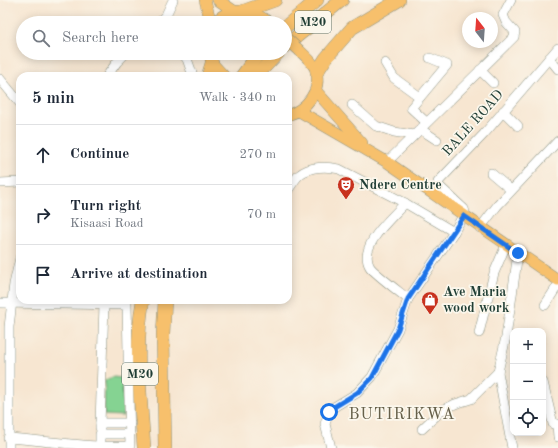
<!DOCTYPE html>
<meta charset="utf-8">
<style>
body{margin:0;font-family:"Old Standard TT",serif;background:#f6f6f7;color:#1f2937}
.controls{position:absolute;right:12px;bottom:12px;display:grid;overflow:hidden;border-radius:8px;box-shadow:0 2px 10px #0003}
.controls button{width:36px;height:36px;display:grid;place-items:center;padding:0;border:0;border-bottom:1px solid #e0e1e3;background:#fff;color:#1f2937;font:20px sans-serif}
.compass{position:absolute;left:462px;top:12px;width:36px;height:36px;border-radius:50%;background:#fff;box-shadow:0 2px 10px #0003;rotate:343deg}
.stop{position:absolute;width:12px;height:12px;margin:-9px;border:3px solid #1a73e8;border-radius:50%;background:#fff}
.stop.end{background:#1a73e8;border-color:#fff;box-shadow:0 1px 4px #0008}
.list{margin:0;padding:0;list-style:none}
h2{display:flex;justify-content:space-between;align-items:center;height:52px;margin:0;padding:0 16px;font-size:17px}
h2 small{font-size:13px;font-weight:400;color:#747a83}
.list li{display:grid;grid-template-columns:26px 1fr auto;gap:12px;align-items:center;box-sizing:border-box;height:60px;padding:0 16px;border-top:1px solid #e0e1e3}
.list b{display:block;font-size:15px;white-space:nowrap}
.list p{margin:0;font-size:13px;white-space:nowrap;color:#747a83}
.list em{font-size:13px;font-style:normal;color:#747a83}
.icon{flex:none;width:22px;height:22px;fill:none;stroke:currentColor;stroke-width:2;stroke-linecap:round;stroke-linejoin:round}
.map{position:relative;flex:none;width:558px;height:448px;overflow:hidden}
.search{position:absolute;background:#fff;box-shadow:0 2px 10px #0003;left:16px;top:16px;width:276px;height:44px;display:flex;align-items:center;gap:10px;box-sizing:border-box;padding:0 14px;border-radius:22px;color:#747a83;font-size:15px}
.panel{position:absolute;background:#fff;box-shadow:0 2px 10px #0003;left:16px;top:72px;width:276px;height:232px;border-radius:12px}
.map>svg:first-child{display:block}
</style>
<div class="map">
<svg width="558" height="448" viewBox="0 0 558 448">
<rect width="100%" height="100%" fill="#fbf7ec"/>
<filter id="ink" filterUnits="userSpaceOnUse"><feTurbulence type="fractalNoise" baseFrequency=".025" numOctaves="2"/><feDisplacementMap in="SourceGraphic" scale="8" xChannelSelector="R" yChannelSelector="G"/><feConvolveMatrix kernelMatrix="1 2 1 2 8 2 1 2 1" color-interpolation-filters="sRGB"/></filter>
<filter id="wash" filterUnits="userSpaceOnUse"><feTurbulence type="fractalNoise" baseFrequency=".012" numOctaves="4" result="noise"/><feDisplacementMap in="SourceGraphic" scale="16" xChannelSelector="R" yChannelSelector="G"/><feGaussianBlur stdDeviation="0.9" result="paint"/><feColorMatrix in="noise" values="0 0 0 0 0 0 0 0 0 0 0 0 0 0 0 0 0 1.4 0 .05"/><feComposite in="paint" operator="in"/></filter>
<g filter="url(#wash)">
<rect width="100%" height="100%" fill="#f7e6d1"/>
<path fill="#85d392" stroke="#528863" d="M113,377l9,1 1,38 -19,-1 1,-35z"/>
</g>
<g filter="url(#ink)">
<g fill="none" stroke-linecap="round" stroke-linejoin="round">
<g stroke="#8b9282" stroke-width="10">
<g id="minor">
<path d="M158,23l8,-8 7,-15"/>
<path d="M182,53l5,6 5,14"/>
<path d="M549,58l9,11"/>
<path d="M385,63l9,15 26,19"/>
<path d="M480,70l13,13"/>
<path d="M107,76l10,-14 9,-9"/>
<path d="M0,79l20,24"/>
<path d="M352,105l24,21 18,6 20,3"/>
<path d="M503,111l15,15"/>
<path d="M426,122l-15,-14 36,-43 -17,-7"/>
<path d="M420,129l17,11"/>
<path d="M387,162l127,-125 1,-5 -9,-10 -3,-7 8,-15"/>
<path d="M491,173l20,17"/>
<path d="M0,183l20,-1"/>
<path d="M288,190c3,-4 7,-11 11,-15 11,-9 28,-9 40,-6l66,34 49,29"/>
<path d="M405,203c-13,15 -48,43 -35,64 3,5 32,27 38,32"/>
<path d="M480,228l17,-22 61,-65"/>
<path d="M0,303l127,2 3,141c-40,2 -81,-5 -122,-8"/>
<path d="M545,305l13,-20"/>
<path d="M479,333l15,-60 12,-28"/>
<path d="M543,382l10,42"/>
<path d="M100,423l4,-118"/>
<path d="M557,424l1,13"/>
<path d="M100,428v-5h30"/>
<path d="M422,429l19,-18 14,-7 16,-5 27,-27"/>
<path d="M9,448v-121l5,-43 6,-26"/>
<path d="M100,448v-14h30"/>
<path d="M331,448l-6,-24 4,-12 5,-5 23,-14 15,-16 26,-48 10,-30 46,-67 11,-20 -1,-3 -26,-24v-3l46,-48 74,-86"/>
<path d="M512,448l-14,-76 8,-35 12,-84"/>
</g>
</g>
<g stroke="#8b9282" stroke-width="12">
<g id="major">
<path d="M205,0l6,23"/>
<path d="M218,0l16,11"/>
<path d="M214,23c16,-18 38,-14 56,0"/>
<path d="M209,53l3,10 12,13"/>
<path d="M316,91l46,52"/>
<path d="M299,111l88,51 171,118"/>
<path d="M288,115c18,-5 34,-25 28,-44 -2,-8 -10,-14 -16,-20"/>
</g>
</g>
<g stroke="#8b9282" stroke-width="14">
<g id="highway">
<path d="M244,11l31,-11"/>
<path d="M285,27l32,-27"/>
<path d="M285,46l57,-46"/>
<path d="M317,72l9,-14 26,-30 47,-28"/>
<path d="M208,76l4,-13"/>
<path d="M242,76l17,-23"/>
<path d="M256,76l22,-23"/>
<path d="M143,300c-9,48 -2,99 1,148"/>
<path d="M165,300l-2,34 2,114"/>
</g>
</g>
<use href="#minor" stroke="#fff" stroke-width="9"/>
<use href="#major" stroke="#f7c06c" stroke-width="11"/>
<use href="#highway" stroke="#f7c06c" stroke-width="13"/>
<g stroke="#8b9282" stroke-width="12" stroke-linecap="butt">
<path id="major-bridge" d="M285,37l15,14"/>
</g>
<use href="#major-bridge" stroke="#f7c06c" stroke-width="11"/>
</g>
</g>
<g fill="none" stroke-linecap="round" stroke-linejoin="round" filter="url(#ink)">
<path stroke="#1a73e8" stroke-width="5" d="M329,412l5,-5 23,-14 15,-15 26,-49 10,-30 56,-83 54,37"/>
</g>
<defs>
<g id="theatre-pin" transform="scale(0.9)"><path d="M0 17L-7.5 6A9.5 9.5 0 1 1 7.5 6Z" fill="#c8321e" stroke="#fbf7ec"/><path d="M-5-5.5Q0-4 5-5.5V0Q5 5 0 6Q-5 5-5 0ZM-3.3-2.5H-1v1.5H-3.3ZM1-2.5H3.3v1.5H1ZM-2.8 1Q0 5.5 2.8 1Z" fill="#fff"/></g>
<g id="shop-pin" transform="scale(0.9)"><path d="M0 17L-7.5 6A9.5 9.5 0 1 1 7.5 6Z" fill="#c8321e" stroke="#fbf7ec"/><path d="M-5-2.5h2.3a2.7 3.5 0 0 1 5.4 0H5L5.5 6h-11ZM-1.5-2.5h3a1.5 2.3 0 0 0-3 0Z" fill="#fff"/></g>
</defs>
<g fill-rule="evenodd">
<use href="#theatre-pin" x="346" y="185"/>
<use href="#shop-pin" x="430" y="300"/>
</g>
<g text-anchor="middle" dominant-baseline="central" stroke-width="3.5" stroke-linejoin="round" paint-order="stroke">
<g fill="#fbf7ec" stroke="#61756b" stroke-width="1">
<rect x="295" y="11" width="36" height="22" rx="3"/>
<rect x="122" y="363" width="36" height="22" rx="3"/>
</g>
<g font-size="13" font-weight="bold" fill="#1f3d34">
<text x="313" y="22">M20</text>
<text x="140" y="374">M20</text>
</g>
<g font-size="14" fill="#1f3d34" stroke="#fbf7ec">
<text transform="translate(473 123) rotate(-48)">BALE ROAD</text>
</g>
<g font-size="14" font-weight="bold" fill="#1f3d34" stroke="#fbf7ec" text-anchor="start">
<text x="359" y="185">Ndere Centre</text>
<text x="443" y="292">Ave Maria<tspan x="443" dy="16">wood work</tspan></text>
</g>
<g font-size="16" letter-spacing="1" fill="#66604a" stroke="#fbf7ec">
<text x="402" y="415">BUTIRIKWA</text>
</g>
</g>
</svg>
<div class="controls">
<button>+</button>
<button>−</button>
<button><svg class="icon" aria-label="locate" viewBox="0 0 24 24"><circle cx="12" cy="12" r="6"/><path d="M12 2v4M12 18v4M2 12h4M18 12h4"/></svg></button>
</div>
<svg class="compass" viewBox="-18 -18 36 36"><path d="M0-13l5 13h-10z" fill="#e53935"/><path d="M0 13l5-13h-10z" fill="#747a83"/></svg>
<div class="stop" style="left:329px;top:412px"></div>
<div class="stop end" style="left:518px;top:253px"></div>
<div class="search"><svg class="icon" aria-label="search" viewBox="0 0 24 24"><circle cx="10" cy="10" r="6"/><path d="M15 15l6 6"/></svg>Search here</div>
<section class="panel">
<h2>5 min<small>Walk · 340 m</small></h2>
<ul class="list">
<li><svg class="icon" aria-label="ahead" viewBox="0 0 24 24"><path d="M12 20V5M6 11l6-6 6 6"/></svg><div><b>Continue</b></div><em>270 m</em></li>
<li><svg class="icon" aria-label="right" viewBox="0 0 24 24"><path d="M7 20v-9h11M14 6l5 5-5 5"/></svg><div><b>Turn right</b><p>Kisaasi Road</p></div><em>70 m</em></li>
<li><svg class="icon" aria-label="arrive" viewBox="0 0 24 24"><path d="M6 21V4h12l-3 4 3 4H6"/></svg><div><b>Arrive at destination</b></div></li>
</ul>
</section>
</div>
